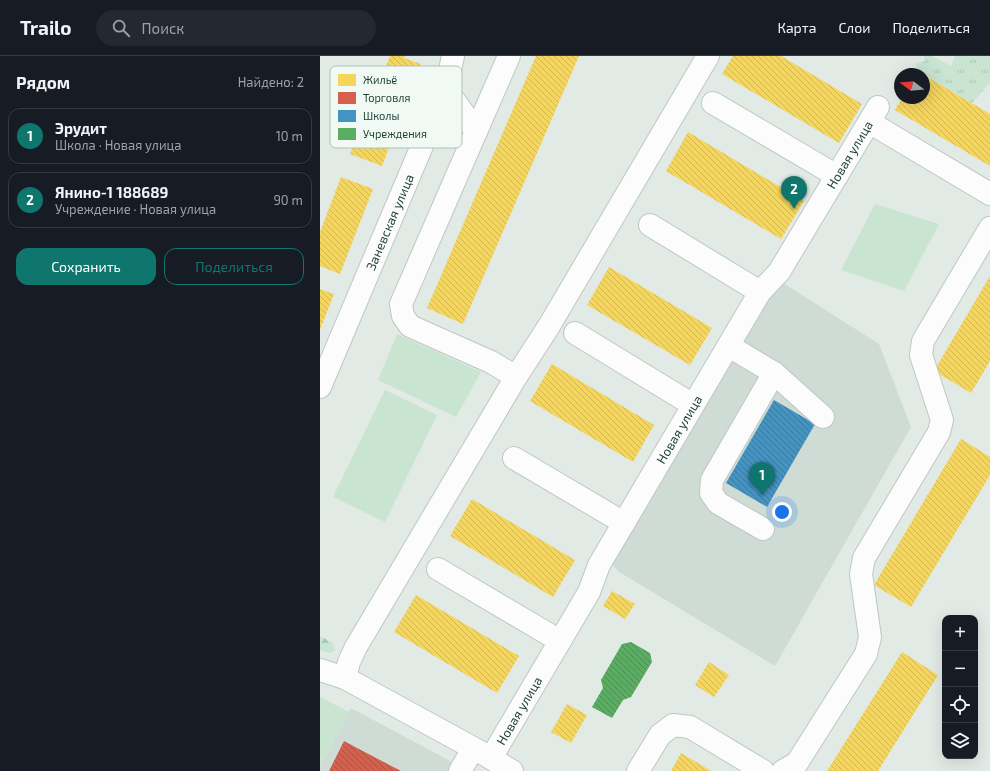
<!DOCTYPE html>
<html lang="ru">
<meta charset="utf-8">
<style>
body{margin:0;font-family:"Exo 2",sans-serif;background:#242831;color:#f1f3f6}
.controls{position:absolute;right:12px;bottom:12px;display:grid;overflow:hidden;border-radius:8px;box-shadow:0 4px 16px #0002}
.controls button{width:36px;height:36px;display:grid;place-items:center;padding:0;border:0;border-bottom:1px solid #363941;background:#171b24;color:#f1f3f6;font:20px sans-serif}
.compass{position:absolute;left:574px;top:12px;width:36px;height:36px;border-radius:50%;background:#171b24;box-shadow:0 4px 16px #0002;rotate:286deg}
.you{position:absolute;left:462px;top:456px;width:14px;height:14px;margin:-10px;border:3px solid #fff;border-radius:50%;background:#1a73e8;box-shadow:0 0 0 6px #1a73e833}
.badge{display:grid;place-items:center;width:26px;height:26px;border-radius:50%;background:#0f766e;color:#fff;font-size:13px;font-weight:700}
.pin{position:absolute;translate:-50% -33px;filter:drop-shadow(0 1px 2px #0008)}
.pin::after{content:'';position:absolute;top:21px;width:14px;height:12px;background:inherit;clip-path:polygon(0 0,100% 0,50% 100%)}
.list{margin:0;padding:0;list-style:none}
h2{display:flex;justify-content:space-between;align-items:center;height:52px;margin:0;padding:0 16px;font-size:17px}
h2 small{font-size:13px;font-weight:400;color:#9ea1a6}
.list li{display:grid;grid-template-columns:26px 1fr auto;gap:12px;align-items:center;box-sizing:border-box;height:56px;margin:0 8px 8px;padding:0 8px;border:1px solid #363941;border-radius:12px}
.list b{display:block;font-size:15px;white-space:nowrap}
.list p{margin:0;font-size:13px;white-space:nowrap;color:#9ea1a6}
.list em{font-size:13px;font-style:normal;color:#9ea1a6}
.actions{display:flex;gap:8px;padding:12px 16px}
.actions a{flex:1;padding:9px 0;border:1px solid #0f766e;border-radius:12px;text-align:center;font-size:14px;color:#0f766e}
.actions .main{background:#0f766e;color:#fff}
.icon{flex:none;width:22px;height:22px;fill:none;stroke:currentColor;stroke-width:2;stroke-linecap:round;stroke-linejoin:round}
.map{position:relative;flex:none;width:670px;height:715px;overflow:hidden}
header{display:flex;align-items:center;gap:24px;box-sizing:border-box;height:56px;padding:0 20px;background:#171b24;border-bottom:1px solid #363941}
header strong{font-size:19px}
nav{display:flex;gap:22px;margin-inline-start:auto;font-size:14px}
.search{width:280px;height:36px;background:#242831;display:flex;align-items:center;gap:10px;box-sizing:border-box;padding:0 14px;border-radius:22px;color:#9ea1a6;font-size:15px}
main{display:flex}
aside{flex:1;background:#171b24}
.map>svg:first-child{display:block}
</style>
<header>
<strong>Trailo</strong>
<div class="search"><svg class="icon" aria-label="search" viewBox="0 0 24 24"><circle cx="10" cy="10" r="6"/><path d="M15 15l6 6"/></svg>Поиск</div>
<nav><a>Карта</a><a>Слои</a><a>Поделиться</a></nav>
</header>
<main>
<aside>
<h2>Рядом<small>Найдено: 2</small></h2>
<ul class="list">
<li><span class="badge">1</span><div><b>Эрудит</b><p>Школа · Новая улица</p></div><em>10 m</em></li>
<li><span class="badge">2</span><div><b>Янино-1 188689</b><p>Учреждение · Новая улица</p></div><em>90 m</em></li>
</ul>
<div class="actions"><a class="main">Сохранить</a><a>Поделиться</a></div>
</aside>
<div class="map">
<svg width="670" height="715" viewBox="0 0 670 715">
<defs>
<pattern id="grass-tufts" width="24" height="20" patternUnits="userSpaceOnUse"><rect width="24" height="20" fill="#c9e5d1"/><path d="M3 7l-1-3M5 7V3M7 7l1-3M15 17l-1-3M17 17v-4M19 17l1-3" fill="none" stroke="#acc6b4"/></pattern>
<pattern id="forest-firs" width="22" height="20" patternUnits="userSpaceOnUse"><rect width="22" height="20" fill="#c9e5d1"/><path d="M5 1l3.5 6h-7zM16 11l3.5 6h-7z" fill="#acc6b4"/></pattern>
<pattern id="homes-back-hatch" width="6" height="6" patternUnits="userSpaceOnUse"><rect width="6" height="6" fill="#f6d55c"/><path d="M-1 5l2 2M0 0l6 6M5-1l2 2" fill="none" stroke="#d2b851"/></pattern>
<pattern id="shops-back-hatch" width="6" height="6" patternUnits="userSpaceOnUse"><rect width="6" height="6" fill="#d6604d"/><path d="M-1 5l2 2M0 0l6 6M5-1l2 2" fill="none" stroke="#ad5141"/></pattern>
<pattern id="schools-back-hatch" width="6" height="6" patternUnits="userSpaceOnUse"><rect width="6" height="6" fill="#4393c3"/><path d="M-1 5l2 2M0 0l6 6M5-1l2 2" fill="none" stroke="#37799f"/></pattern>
<pattern id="public-back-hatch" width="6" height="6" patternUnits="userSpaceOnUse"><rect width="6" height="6" fill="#5aae61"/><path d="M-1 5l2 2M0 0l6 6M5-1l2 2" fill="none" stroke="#4a8f51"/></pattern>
</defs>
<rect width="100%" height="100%" fill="#e2eae6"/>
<g fill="#cfdcd6">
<path d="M460,225l99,63 32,83 -136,239 -156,-94 -8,-9z"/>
<path d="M31,652l118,63h-149v-4z"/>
</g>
<path fill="url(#grass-tufts)" d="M604,0h8l19,10 4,-10h35v27l-18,20 -54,-32 -2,-7 9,-3z"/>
<path fill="url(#forest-firs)" d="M0,580l13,7 2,7 -6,3 -9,-3z"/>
<g fill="#c9e5d1">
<path d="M555,148l64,20 -35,67 -63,-21z"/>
<path d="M77,278l84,38 -25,45 -78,-37z"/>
<path d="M65,334l52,25 -52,107 -52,-25z"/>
<path d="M0,641l29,15 -29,55z"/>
</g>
<g fill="url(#homes-back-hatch)">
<path d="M70,0h15l-1,2 17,6 -39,102 -32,-12 33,-86 2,1z"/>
<path d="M216,0h43l-116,268 -36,-16z"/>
<path d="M413,0h48l81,48 -23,39 -117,-69z"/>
<path d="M604,19l66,39v52l-95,-56 7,-12h22z"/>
<path d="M368,76l116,69 -23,38 -115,-68z"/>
<path d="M21,121l32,12 -33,85 -20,-8v-34z"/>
<path d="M289,211l103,61 -22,37 -103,-60z"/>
<path d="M670,220v85l-19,32 -37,-22z"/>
<path d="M0,233l14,5 -14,36z"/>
<path d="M232,308l102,61 -21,37 -103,-61z"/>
<path d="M641,383l29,18v18l-79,132 -37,-22z"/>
<path d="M152,443l103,61 -22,37 -103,-61z"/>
<path d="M292,535l23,13 -10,15 -22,-13z"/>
<path d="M96,539l103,61 -22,37 -103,-61z"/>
<path d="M582,596l36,23 -60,96h-51z"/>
<path d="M389,606l20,13 -15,22 -19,-12z"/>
<path d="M247,648l20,11 -16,28 -20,-11z"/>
<path d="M361,697l30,18h-40z"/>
</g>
<path fill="url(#shops-back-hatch)" d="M24,685l13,7 44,23h-72z"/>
<path fill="url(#schools-back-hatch)" d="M454,344l41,24 -48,83 -41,-24z"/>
<path fill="url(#public-back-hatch)" d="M311,586l19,11 2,9 -21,35 -8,3 -11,18 -20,-11 11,-19 -2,-8 21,-36z"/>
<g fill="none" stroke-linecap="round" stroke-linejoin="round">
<g stroke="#bfc7c3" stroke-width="24">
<g id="minor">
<path d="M189,0l-108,248 2,12 7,10 81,36 25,15"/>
<path d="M126,33l30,42"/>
<path d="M393,47l124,73"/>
<path d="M549,66l121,72"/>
<path d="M330,169l110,67"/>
<path d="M255,277l118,72"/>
<path d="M409,290l45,27 49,44"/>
<path id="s1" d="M0,331l126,-298 7,-33"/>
<path d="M194,402l110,65"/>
<path d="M443,473l-45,-26 -7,-10 1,-13 62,-107"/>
<path d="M118,513l122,72"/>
<path d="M0,614l25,8 139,76 28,17"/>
<path d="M25,622l4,-16 7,-15 160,-270 33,-51 159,-270"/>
<path id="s2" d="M171,702l98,-166 10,-27 161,-273 19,-20 99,-165"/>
<path d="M140,715l13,-22"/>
<path d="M318,715l22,-36 13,-10 17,2 73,44"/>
<path d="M463,715l14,-8 69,-109 4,-17 -9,-63 3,-16 75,-126 3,-12 -21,-65 2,-14 67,-113"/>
</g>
</g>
<use href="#minor" stroke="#fbfcfb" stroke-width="22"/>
</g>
<g text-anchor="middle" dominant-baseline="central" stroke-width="4" stroke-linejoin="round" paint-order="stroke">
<g font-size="13" fill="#1e3f34" stroke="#f0f9f4">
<text stroke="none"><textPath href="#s2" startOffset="703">Новая улица</textPath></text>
<text stroke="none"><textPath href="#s1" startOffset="179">Заневская улица</textPath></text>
<text stroke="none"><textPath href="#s2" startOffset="379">Новая улица</textPath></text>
<text stroke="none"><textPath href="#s2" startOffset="55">Новая улица</textPath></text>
</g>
</g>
<rect x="10" y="10" width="132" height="82" rx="6" fill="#f0f9f4" stroke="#b1c1ba" stroke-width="1"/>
<rect x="18" y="18" width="18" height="12" fill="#f6d55c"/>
<rect x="18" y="36" width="18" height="12" fill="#d6604d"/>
<rect x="18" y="54" width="18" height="12" fill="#4393c3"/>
<rect x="18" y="72" width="18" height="12" fill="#5aae61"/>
<g font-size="11" fill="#1e3f34">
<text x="43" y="28">Жильё</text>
<text x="43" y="46">Торговля</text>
<text x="43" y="64">Школы</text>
<text x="43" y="82">Учреждения</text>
</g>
</svg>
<div class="controls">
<button>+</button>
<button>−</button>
<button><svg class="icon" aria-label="locate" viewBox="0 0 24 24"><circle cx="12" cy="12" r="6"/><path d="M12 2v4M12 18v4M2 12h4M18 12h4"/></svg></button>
<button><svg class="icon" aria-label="layers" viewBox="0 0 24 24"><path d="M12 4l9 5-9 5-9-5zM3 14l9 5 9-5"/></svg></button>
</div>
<svg class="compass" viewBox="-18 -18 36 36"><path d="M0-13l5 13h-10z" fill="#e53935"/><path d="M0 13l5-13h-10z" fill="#9ea1a6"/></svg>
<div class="you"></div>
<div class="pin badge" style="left:442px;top:439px">1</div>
<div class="pin badge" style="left:474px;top:153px">2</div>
</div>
</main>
